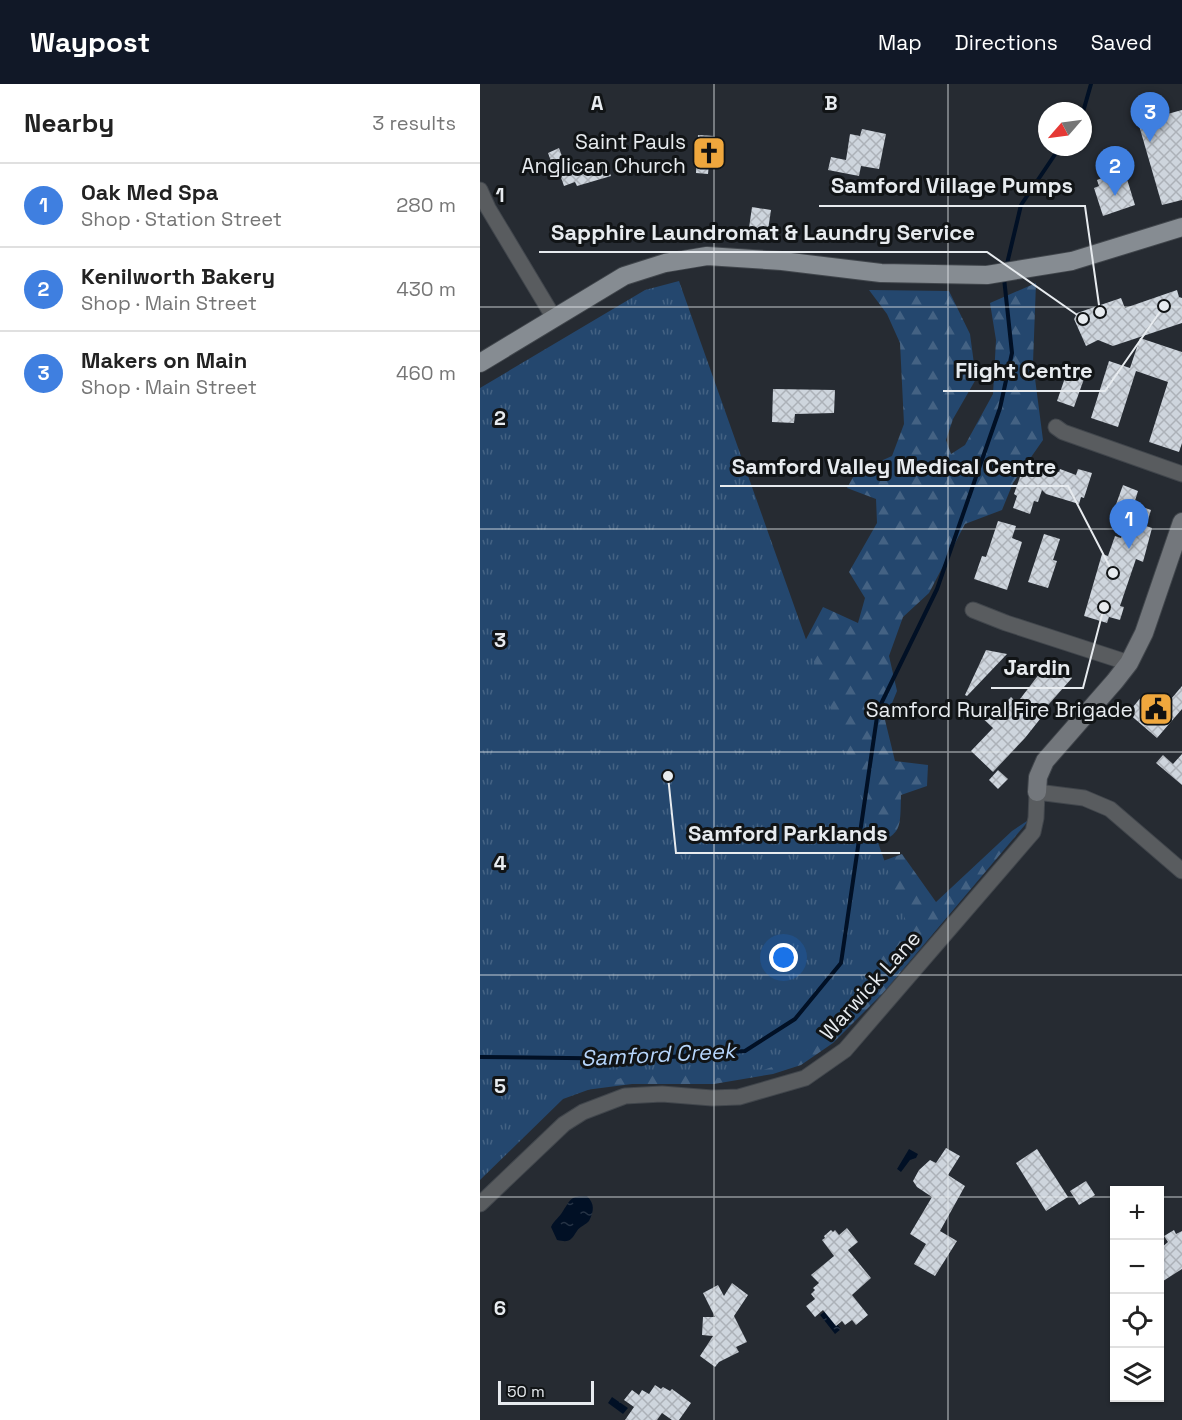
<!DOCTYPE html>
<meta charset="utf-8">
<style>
body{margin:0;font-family:"Space Grotesk",sans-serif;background:#f6f6f6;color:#222}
.controls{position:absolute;right:18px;bottom:18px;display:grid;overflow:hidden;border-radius:0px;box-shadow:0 2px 4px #0004}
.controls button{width:54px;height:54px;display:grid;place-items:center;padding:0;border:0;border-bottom:2px solid #e0e0e0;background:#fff;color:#222;font:30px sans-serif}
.compass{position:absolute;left:558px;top:18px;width:54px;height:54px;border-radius:50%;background:#fff;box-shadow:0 2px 4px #0004;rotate:242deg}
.scale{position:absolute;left:18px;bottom:15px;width:96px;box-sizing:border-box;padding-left:6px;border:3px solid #e7ebef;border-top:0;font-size:16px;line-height:21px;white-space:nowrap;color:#e7ebef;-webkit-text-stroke:4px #111416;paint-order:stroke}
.you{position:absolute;left:304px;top:874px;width:21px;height:21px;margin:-15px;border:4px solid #fff;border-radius:50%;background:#1a73e8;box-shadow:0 0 0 9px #1a73e833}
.badge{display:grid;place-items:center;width:39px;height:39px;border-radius:50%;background:#111827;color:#fff;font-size:20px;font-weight:700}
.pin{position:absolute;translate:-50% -50px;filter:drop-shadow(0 2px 3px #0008)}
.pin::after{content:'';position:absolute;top:32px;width:21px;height:18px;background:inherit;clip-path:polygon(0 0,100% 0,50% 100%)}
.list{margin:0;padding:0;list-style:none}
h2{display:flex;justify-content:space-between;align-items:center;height:78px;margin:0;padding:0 24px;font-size:26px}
h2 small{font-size:20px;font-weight:400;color:#767676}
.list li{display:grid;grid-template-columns:39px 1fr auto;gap:18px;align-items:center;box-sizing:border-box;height:84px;padding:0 24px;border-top:2px solid #e0e0e0}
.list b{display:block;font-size:22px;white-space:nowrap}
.list p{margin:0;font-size:20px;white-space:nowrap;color:#767676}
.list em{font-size:20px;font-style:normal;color:#767676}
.icon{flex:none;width:33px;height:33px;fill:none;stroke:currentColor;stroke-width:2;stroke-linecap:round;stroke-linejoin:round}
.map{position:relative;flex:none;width:702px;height:1336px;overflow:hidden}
header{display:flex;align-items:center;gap:36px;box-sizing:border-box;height:84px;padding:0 30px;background:#111827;color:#fff}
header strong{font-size:28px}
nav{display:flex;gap:33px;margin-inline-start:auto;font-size:21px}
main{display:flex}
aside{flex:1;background:#fff}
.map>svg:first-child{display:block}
</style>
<header>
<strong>Waypost</strong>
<nav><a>Map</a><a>Directions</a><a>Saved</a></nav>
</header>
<main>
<aside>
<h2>Nearby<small>3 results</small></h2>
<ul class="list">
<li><span class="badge" style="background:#3f7fe0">1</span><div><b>Oak Med Spa</b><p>Shop · Station Street</p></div><em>280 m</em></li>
<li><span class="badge" style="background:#3f7fe0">2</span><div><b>Kenilworth Bakery</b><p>Shop · Main Street</p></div><em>430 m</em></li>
<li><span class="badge" style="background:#3f7fe0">3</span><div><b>Makers on Main</b><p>Shop · Main Street</p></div><em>460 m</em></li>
</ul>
</aside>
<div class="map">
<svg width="702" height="1336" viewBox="0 0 702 1336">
<defs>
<pattern id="forest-firs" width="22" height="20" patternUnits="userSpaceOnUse" patternTransform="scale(1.5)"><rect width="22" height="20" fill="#24476e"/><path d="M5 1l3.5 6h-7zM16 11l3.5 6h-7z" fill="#446283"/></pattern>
<pattern id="park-tufts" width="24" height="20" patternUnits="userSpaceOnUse" patternTransform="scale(1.5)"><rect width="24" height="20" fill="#24476e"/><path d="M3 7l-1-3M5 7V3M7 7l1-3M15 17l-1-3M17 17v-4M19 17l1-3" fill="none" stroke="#446283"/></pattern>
<pattern id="water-ripples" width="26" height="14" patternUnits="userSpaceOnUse" patternTransform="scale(1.5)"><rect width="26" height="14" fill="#011025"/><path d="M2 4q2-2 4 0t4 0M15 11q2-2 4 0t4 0" fill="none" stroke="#263345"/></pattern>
<pattern id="building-cross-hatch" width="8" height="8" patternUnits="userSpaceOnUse" patternTransform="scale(1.5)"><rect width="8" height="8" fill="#ced5dd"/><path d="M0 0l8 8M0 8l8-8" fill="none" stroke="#acb1b8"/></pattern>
</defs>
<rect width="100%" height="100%" fill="#262b32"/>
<path fill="url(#forest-firs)" d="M556,199l-3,80 10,77 -30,43 -11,27 -37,14 -36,69 -26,24 -14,39 8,35 -12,29 10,41 33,4 -1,21 -26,9c-1,38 1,37 -33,54l4,16 30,-11 34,48 76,-71 18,-12 -147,174 -50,50 -32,22 -28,9 -59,10h-82l-62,8 -79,73 -11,-211 323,-309 20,-38 35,16 7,-25 -16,-26 28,-49 -1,-24 -29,-11 9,-16 36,-16 12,-32 -4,-81 -13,-29 -18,-24 80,1 21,43 6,45 -23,40 -7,21 5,14 14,-9 28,-51 3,-54 -6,-37z"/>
<path fill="url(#park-tufts)" d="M199,197l230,649 -27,25 -38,64 -26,23 -26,18 -37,13 -35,5 -77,-8 -80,29 -83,81v-792l165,-98z"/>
<g fill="url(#water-ripples)">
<path d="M429,1065l9,5 -2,4 -6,2 -9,12 -4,-3z"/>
<path d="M107,1112c8,8 7,15 2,25 -3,4 -9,5 -12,10 -6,9 -7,12 -20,9l-6,-13c3,-7 9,-10 12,-16 8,-12 7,-15 24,-15z"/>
<path d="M349,1224l-1,5 13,16 -6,5 -15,-19z"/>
<path d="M132,1313l16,11 -5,6 -15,-11z"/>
</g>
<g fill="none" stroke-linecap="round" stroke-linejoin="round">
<g stroke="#011025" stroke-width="4">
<path d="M603,28l8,-28"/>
<path d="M526,184l15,-63 39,-58"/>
<path d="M0,973l166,2 99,-8 50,-32 46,-56 37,-253 59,-121 63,-181 12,-55 -8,-75"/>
</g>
</g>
<g fill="url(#building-cross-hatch)">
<path d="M702,26v90l-20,5 -24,-83z"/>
<path d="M382,45l24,5 -7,35 -18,-3 -2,10 -31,-6 3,-13 15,3 4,-26 10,2z"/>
<path d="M218,51l17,1 -1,3 5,1 -3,23 -4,-1v2h-3l-1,10 -12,-1z"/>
<path d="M79,64l4,11 -11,5 -4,-11z"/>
<path d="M124,75l7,17 -34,10 -2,-4 -11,4 -5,-14 31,-11 1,3z"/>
<path d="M627,92l2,6 17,-6 9,29 -32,11 -9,-28 5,-2 -2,-6z"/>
<path d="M272,123l19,3 -3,20 -19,-2z"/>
<path d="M697,206l2,7 3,1v25l-69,23 -15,-6 -12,6 -12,-27 3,-6 44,-15 4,10z"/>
<path d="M660,254l42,14v91l-3,9 -30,-10 19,-60 -32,-11 -18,56 -27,-9 18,-57 21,7z"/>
<path d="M588,285l17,7 -11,31 -17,-6z"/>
<path d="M293,305l62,1 -1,23 -39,1 -1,9 -22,-1z"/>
<path d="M559,381l20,7 1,-3 16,6 2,-6 14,4 -8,25 -3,-1 -2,7 -33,-10 -4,-4 -4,12 -4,-1 -4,13 -17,-6 4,-12 -3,-2 8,-23 14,5z"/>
<path d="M643,401l15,6 -4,13 17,6 -5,16 6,2 -9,34 -7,-3 -16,47 4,1 -4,13 -11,-3 -2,6 -23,-7 18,-62 6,2 7,-20 6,2 8,-22 -15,-6z"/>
<path d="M518,437l18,5 -4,12 10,4 -15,48 -33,-11 8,-23 4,1z"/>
<path d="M564,450l16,5 -7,21 4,1 -9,27 -20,-6z"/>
<path d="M506,566l21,4 -40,42 -2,-1z"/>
<path d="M575,580l17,14 -23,26 -3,3 2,2 -23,29 -32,34 -22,-21 22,-23 -15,-14 10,-10 9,8 14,-15 6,6 26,-34 5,4z"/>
<path d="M702,602v23l-25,29 -29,-25 14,-17 8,8 6,-7 10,8z"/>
<path d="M702,670v31l-26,-22 7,-8 10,9z"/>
<path d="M518,686l10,9 -10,10 -9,-9z"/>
<path d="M466,1064l14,8 -12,19 17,11 -25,45 17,10 -22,35 -21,-12 12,-20 -16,-10 22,-37 -15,-10 -4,-6 6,-11 11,-10 6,3z"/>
<path d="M557,1065l31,48 -22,14 -30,-48z"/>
<path d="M606,1097l9,14 -16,10 -9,-14z"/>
<path d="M367,1144l11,14 -10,8 23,28 -19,17 16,20 -12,10 -4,-5 -7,5 -3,-4 -6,5 -13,-16 -8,7 -9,-11 9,-7 -4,-5 4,-4 -2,-2 6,-5 -8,-8 23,-19 -12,-16 3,-2 -1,-2 7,-6 2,2 2,-2 4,5z"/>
<path d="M694,1146l2,4 6,-3v38l-22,14v-34l8,-7 -4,-6z"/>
<path d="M252,1199l16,12 -14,21 13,26 -11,5 3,5 -20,10 -4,5 -15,-11 13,-20 -11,-1 1,-18h12l-12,-24 15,-8 6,11z"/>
<path d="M175,1301l6,4 2,-2 7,4 2,-2 19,14 -12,17h-7l-10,-7 -5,7h-32l9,-13 -10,-7 8,-10 7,5 3,-5 7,4z"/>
</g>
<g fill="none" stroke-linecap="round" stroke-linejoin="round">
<g stroke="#41464c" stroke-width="17">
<g id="street">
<path d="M0,106l8,18 66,110"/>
<path d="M576,343l7,5 119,42"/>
<path d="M493,526l33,13 123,40"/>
<path d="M0,1120l84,-80 19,-12 42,-16 37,-2 50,4 27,-1 66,-19 40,-28 188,-218 3,-14 1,-26 47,6 26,11 72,62"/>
</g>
</g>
<g stroke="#41464c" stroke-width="20">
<path id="secondary" d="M557,708l1,-15 7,-16 70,-80 14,-18 15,-30 38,-111"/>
</g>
<g stroke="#41464c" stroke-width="20">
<path id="primary" d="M0,279l144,-87 41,-13 42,-7 75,5 99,12 106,2 85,-14 110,-34"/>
</g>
<use href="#street" stroke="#595c5f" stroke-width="15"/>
<use href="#secondary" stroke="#73777c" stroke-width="18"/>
<use href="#primary" stroke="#868c92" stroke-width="18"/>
</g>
<path fill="none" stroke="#e7ebef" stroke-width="1.5" stroke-opacity="0.55" d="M234,0v1336M468,0v1336M0,223h702M0,445h702M0,668h702M0,891h702M0,1113h634M680,1113h22"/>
<defs>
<g id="church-square" transform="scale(1.725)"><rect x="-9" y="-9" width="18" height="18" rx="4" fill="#efa73d" stroke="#111416"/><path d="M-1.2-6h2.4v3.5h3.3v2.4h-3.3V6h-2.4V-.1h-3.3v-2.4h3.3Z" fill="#111"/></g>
<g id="civic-square" transform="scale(1.725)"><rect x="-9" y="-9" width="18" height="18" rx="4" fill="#efa73d" stroke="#111416"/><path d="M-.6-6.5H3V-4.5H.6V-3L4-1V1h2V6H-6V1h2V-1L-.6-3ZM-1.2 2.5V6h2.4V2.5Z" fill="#111"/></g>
</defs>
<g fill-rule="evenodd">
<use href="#church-square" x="229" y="69"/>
<use href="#civic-square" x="676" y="625"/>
</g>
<g text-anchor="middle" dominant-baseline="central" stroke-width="6" stroke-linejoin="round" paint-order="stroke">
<g font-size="21" fill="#e7ebef" stroke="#111416" text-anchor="end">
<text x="206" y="57">Saint Pauls<tspan x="206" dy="24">Anglican Church</tspan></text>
<text x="653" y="625">Samford Rural Fire Brigade</text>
</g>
<g font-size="21" fill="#e7ebef" stroke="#111416">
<text transform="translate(390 901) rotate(-48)">Warwick Lane</text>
</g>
<g font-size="22" font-style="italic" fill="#b6d5fb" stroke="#111416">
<text transform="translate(178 970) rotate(-3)">Samford Creek</text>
</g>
</g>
<g font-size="20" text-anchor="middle" font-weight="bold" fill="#e7ebef" stroke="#111416" stroke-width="6" stroke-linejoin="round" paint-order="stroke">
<text x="117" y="26">A</text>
<text x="351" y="26">B</text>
<text x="20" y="118">1</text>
<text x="20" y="341">2</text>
<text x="20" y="563">3</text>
<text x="20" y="786">4</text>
<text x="20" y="1009">5</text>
<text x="20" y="1231">6</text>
</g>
<path fill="none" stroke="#e7ebef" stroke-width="2" d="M620 228L605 122H339M603 235L507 168H59M684 222L625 307H463M633 489L588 402H240M624 523L603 604H511M188 692L196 769H420"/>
<g fill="#e7ebef" stroke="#111416" stroke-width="2">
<circle cx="620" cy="228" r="6"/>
<circle cx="603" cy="235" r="6"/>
<circle cx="684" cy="222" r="6"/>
<circle cx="633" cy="489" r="6"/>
<circle cx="624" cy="523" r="6"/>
<circle cx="188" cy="692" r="6"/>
</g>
<g font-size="22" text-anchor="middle" font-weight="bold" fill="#e7ebef" stroke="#111416" stroke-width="6" stroke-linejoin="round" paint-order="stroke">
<text x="472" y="109">Samford Village Pumps</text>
<text x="283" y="156">Sapphire Laundromat &amp; Laundry Service</text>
<text x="544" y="294">Flight Centre</text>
<text x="414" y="390">Samford Valley Medical Centre</text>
<text x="557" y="591">Jardin</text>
<text x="308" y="757">Samford Parklands</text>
</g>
</svg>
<div class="controls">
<button>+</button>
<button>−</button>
<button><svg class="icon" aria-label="locate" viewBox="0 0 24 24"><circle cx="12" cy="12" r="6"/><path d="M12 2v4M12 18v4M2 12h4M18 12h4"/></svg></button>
<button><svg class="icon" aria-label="layers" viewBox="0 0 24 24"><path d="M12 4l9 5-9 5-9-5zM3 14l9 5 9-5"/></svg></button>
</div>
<svg class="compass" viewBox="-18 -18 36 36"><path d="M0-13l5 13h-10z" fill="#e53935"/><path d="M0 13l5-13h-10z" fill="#767676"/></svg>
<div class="scale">50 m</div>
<div class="you"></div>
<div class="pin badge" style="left:649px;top:465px;background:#3f7fe0">1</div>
<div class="pin badge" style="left:635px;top:112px;background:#3f7fe0">2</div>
<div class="pin badge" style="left:670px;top:58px;background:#3f7fe0">3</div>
</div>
</main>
